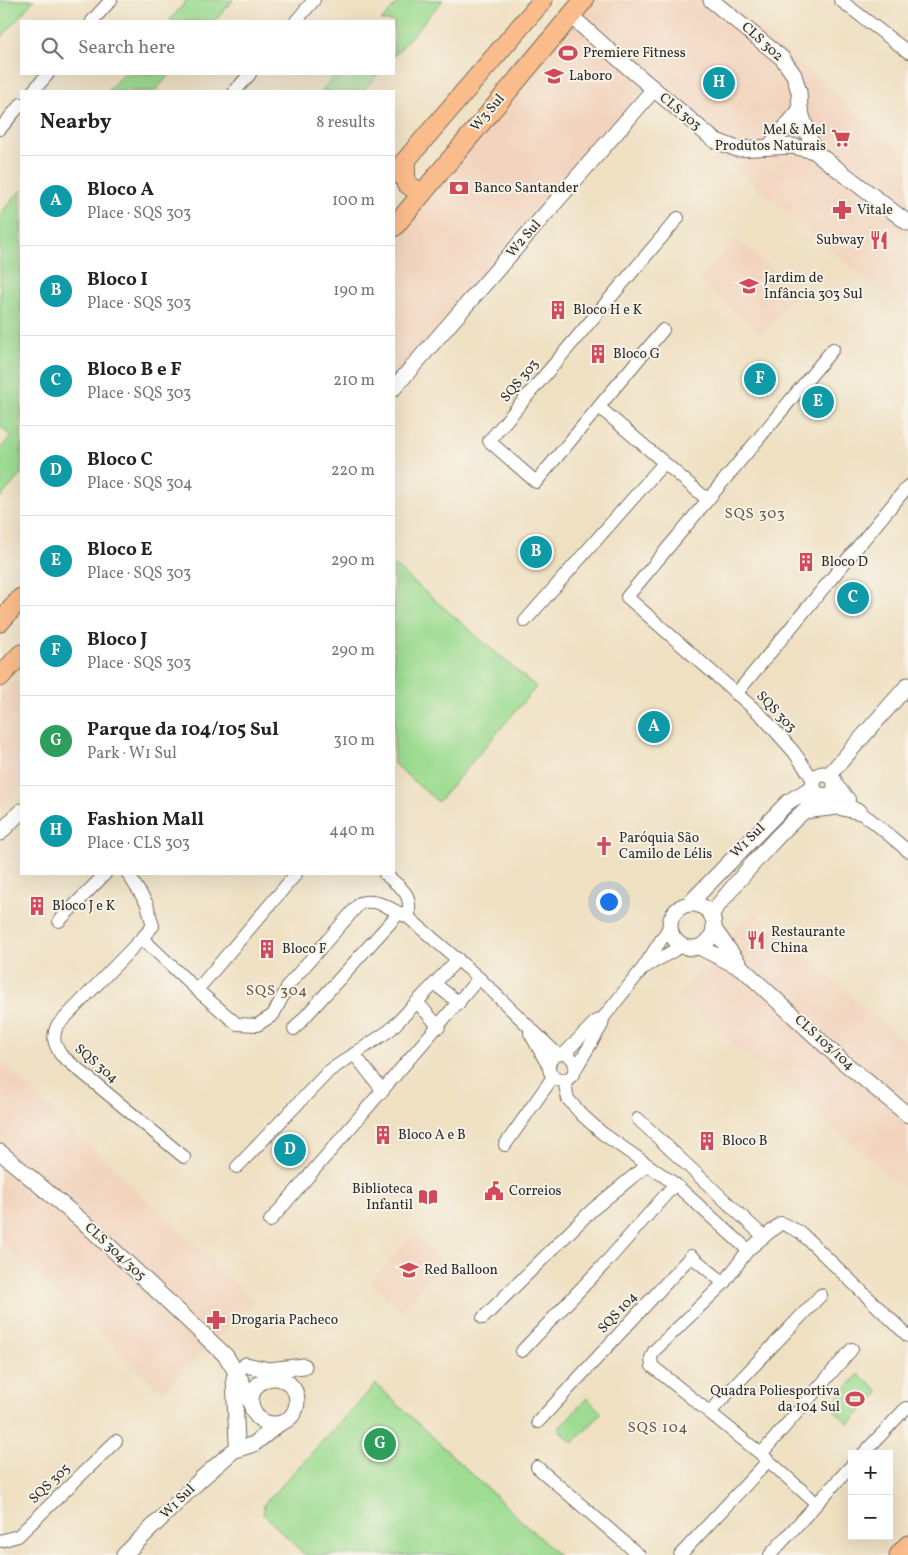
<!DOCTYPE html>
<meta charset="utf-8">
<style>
body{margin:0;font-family:Vollkorn,serif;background:#f6f6f6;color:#222}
.controls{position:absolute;right:15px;bottom:15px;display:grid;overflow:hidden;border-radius:0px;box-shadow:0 5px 20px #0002}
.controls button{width:45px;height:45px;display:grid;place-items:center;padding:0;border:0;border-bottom:1px solid #e0e0e0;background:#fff;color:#222;font:25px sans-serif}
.you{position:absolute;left:608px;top:901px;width:18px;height:18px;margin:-12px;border:4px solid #fff;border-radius:50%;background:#1a73e8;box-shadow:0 0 0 8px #1a73e833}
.badge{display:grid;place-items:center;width:32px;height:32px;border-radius:50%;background:#d93025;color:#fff;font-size:16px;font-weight:700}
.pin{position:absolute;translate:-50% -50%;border:2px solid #fff;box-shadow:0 1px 5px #0006}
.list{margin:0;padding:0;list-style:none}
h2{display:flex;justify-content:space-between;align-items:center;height:65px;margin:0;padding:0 20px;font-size:21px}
h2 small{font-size:16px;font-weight:400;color:#767676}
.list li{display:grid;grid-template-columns:32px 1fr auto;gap:15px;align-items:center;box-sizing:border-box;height:90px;padding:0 20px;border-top:1px solid #e0e0e0}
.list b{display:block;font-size:19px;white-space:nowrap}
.list p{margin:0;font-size:16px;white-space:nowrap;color:#767676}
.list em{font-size:16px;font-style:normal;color:#767676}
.icon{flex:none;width:28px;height:28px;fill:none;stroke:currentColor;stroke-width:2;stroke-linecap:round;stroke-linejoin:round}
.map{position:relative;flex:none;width:908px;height:1555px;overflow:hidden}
.search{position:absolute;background:#fff;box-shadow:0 5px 20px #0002;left:20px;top:20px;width:375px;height:55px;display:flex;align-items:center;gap:12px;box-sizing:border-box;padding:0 18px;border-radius:0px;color:#767676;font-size:19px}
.panel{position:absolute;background:#fff;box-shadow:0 5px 20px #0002;left:20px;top:90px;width:375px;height:785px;border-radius:0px}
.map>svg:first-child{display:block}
</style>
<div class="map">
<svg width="908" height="1555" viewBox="0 0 908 1555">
<rect width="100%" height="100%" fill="#f7f3e8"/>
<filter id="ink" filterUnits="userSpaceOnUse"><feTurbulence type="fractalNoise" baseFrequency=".02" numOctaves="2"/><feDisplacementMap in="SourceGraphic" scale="10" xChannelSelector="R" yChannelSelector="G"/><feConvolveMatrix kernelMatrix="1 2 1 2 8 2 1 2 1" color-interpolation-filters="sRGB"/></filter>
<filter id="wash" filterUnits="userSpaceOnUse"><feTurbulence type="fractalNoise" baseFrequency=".0096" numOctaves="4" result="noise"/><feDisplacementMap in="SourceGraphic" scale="20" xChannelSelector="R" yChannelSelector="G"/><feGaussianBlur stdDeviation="1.12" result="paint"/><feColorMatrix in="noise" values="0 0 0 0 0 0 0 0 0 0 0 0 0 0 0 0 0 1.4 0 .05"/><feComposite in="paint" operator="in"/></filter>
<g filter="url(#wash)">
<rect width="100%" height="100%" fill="#efe0c2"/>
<g fill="#f2d4be">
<path d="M589,0h136l183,157v157l-267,-223 -247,286v-136z"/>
<path d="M736,238l62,54 -37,42 -62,-53z"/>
<path d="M13,682l8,7v96l-21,23v-112z"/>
<path d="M752,911l156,134v147l-231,-196z"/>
<path d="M0,1061l254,240 -92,91 -162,-151z"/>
<path d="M413,1235l31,28 -43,48 -31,-28z"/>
</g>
<g fill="#9ddc91" stroke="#64845e">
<path d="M0,0h34l-34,39z"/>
<path d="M187,0h46l-18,21h-46z"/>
<path d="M400,0h43l-49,56v-35h-13z"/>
<path d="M123,74h47l-15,17h-47z"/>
<path d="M336,74h42l-15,17h-42z"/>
<path d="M21,190v284l-21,24v-49l11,-13 -11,-10v-212z"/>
<path d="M394,565l142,122 -98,115 -44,-38z"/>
<path d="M859,1374l21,18 -31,32 -19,-18z"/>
<path d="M376,1384l182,171h-253l-42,-41 1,-10z"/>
<path d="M587,1398l15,15 -29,30 -15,-14z"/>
</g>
</g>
<g filter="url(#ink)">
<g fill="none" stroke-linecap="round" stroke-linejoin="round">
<g stroke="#706a60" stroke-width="14">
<g id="minor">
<path d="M840,0l68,52"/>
<path d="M92,21l19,-21"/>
<path d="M296,21l18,-21"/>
<path d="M33,91l15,-17"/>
<path d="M235,91l15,-17"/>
<path d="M0,129l21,-25"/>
<path d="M663,330l-127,152 -47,-41 189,-223"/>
<path d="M599,407l109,93"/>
<path d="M525,621l139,-158"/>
<path d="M736,694l172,-208"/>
<path d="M814,781l-20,-29 -32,-36 -135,-119 206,-248"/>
<path d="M836,784l13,15"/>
<path d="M832,793l39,27 37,31"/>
<path d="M128,874l19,30 6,22 -11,12"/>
<path d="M296,874l-99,116 40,34 20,1 16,-10 16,-31 71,-81c16,-4 26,3 39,10"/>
<path d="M385,874c19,17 26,17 24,44l70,60 79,77"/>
<path d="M59,921l46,-47"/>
<path d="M645,967l37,-21"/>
<path d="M435,984l24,19"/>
<path d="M417,1002l22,25"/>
<path d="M294,1029l105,-116 6,3"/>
<path d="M530,1033l19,34"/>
<path d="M354,1054l29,37"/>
<path d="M564,1054l32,-33 7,-3 40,-50 27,-42"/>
<circle cx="562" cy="1067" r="13"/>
<path d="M575,1070l27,-45 1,-7"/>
<path d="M564,1080l4,19 13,15 21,19 73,51 73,66"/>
<path d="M638,1119l125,117"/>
<path d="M505,1145l48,-68"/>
<path d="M184,1157l-123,-102c-7,-11 -9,-17 -4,-29l85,-88 55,52"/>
<path d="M237,1167l92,-96 61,-41 68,-71"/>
<path d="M270,1221l209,-243"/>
<path d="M483,1318l109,-108 55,-45"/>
<path d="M522,1351l87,-92 66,-75"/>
<path d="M710,1412l111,-117"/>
<path d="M538,1422l153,-166 33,27"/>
<path d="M761,1454l91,-105"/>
<path d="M863,1454l43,-46"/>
<path d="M537,1467l102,88"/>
<path d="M816,1503l-55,-49 -109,-88 -1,-8 3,-7 70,-68 24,-33 33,-27 19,9 108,104"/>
<path d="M0,1541l18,-5 98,-95"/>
<path d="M680,1555l88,-94"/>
<path d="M770,1555l82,-90"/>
</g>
</g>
<g stroke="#706a60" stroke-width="17">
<g id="tertiary">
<path d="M711,0l71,58 12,17 5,17 1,18 14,41"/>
<path d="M570,15l52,47 92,78 23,9 55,-3 22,5 94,72"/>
<path d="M769,147l31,-37"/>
<path d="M394,388l260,-299"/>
<circle cx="824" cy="785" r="11"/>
<path d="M829,775l79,-90"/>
<path d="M804,811l34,-4 22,5"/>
<path d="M0,833l21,-22"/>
<path d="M690,903l98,-101 25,-15"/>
<circle cx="692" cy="926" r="22"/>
<path d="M711,914c34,-42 69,-84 111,-119"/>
<path d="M714,929l28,39 99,92 67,55"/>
<path d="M699,947l42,21"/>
<path d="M0,1152l89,75 137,129 16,26 9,22"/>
<path d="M246,1365l23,5 35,-4"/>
<circle cx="274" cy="1401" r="23"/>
<path d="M234,1378l3,64"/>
<path d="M124,1555l77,-76 32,-28 21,-7 25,-20"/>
</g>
</g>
<g stroke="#706a60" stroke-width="21">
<g id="primary">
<path d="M405,161l1,22 15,11"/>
<path d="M394,174l149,-174"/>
<path d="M394,227l190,-227"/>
<path d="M0,622l21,-24"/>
<path d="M0,677l21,-23"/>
<path d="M899,1555l9,-10"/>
</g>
</g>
<use href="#minor" stroke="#fff" stroke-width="12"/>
<use href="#tertiary" stroke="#fff" stroke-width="15"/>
<use href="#primary" stroke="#fabc8b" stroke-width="19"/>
</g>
</g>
<defs>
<g id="stadium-bare" transform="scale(1.5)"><path d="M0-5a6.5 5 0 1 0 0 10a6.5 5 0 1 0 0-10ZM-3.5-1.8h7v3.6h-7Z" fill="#d1495b" stroke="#f7f3e8" stroke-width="2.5" paint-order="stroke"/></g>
<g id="school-bare" transform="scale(1.5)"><path d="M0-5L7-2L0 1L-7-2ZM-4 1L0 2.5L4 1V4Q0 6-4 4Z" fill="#d1495b" stroke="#f7f3e8" stroke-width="2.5" paint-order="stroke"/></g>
<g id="supermarket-bare" transform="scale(1.5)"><path d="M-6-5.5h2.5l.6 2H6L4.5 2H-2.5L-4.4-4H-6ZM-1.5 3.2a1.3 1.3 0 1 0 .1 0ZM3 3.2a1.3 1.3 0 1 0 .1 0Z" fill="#d1495b" stroke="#f7f3e8" stroke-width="2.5" paint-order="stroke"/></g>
<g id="bank-bare" transform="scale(1.5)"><path d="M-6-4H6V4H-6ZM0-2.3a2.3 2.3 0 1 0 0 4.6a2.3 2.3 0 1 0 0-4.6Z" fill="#d1495b" stroke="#f7f3e8" stroke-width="2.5" paint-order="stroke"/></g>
<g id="pharmacy-bare" transform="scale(1.5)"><path d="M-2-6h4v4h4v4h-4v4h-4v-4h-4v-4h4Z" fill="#d1495b" stroke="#f7f3e8" stroke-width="2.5" paint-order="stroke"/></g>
<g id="restaurant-bare" transform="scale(1.5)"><path d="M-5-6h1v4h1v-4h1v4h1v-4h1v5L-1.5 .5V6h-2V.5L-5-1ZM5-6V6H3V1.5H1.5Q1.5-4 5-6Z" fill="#d1495b" stroke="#f7f3e8" stroke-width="2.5" paint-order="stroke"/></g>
<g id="building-bare" transform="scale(1.5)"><path d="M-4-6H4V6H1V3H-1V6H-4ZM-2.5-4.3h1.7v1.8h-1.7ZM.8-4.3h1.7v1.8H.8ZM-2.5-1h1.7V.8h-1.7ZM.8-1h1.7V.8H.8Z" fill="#d1495b" stroke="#f7f3e8" stroke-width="2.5" paint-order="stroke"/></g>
<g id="church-bare" transform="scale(1.5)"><path d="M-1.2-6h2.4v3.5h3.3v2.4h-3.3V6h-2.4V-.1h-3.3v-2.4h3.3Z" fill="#d1495b" stroke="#f7f3e8" stroke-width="2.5" paint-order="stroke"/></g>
<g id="civic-bare" transform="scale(1.5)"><path d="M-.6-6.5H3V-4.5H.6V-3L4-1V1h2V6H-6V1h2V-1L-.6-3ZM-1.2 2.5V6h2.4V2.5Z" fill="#d1495b" stroke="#f7f3e8" stroke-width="2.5" paint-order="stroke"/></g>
<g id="library-bare" transform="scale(1.5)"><path d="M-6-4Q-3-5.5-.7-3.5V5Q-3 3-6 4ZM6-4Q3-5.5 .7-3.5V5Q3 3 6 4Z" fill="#d1495b" stroke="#f7f3e8" stroke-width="2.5" paint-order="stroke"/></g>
</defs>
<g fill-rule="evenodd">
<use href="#stadium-bare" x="568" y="53"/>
<use href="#school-bare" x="554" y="76"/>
<use href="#supermarket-bare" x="841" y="138"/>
<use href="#bank-bare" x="459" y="188"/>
<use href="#pharmacy-bare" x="842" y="210"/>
<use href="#restaurant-bare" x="879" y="240"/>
<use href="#school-bare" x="749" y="286"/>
<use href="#building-bare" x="558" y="310"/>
<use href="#building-bare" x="598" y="354"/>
<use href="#building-bare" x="806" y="562"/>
<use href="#church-bare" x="604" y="846"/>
<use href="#building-bare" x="37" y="906"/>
<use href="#restaurant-bare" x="756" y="940"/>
<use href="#building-bare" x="267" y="949"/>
<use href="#building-bare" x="383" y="1135"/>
<use href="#building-bare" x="707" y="1141"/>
<use href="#civic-bare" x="494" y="1191"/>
<use href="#library-bare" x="428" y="1197"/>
<use href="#school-bare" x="409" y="1270"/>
<use href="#pharmacy-bare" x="216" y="1320"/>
<use href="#stadium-bare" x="855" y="1399"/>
</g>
<g text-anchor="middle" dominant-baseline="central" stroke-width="4" stroke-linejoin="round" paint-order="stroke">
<g font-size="14" fill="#2b2b2b" stroke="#f7f3e8">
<text transform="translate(762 42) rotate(42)">CLS 302</text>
<text transform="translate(680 112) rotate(40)">CLS 303</text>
<text transform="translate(488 113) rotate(-50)">W3 Sul</text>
<text transform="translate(524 239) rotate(-49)">W2 Sul</text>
<text transform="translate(520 381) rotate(-50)">SQS 303</text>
<text transform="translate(776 712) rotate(46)">SQS 303</text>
<text transform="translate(748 841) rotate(-45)">W1 Sul</text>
<text transform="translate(824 1043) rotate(42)">CLS 103/104</text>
<text transform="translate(96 1064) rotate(40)">SQS 304</text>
<text transform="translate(115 1252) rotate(43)">CLS 304/305</text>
<text transform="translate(618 1313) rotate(-47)">SQS 104</text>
<text transform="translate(50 1484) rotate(-44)">SQS 305</text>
<text transform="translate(178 1502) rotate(-45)">W1 Sul</text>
</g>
<g font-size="14" fill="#2b2b2b" stroke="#f7f3e8" text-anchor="start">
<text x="583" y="53">Premiere Fitness</text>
<text x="569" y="76">Laboro</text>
<text x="826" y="130" text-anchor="end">Mel &amp; Mel<tspan x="826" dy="16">Produtos Naturais</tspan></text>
<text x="474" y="188">Banco Santander</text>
<text x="857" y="210">Vitale</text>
<text x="864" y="240" text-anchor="end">Subway</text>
<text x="764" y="278">Jardim de<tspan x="764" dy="16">Infância 303 Sul</tspan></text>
<text x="573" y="310">Bloco H e K</text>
<text x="613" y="354">Bloco G</text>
<text x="821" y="562">Bloco D</text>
<text x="619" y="838">Paróquia São<tspan x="619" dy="16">Camilo de Lélis</tspan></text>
<text x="52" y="906">Bloco J e K</text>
<text x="771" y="932">Restaurante<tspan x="771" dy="16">China</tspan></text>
<text x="282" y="949">Bloco F</text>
<text x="398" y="1135">Bloco A e B</text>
<text x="722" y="1141">Bloco B</text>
<text x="413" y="1189" text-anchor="end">Biblioteca<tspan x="413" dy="16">Infantil</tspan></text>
<text x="509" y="1191">Correios</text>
<text x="424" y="1270">Red Balloon</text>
<text x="231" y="1320">Drogaria Pacheco</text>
<text x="840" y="1391" text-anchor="end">Quadra Poliesportiva<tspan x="840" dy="16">da 104 Sul</tspan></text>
</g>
<g font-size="15" letter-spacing="1" fill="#6b5441" stroke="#f7f3e8">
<text x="755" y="514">SQS 303</text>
<text x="277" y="991">SQS 304</text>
<text x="658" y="1428">SQS 104</text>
</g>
</g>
</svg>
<div class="controls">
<button>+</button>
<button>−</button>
</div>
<div class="you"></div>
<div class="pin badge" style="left:654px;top:727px;background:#0f9aa8">A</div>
<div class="pin badge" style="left:536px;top:552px;background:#0f9aa8">B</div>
<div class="pin badge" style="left:853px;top:598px;background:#0f9aa8">C</div>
<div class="pin badge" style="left:290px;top:1150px;background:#0f9aa8">D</div>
<div class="pin badge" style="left:818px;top:402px;background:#0f9aa8">E</div>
<div class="pin badge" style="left:760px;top:379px;background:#0f9aa8">F</div>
<div class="pin badge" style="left:380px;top:1444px;background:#2e9e5b">G</div>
<div class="pin badge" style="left:719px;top:83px;background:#0f9aa8">H</div>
<div class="search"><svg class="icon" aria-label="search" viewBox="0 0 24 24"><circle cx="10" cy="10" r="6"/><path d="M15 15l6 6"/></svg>Search here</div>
<section class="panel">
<h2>Nearby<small>8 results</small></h2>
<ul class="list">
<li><span class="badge" style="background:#0f9aa8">A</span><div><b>Bloco A</b><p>Place · SQS 303</p></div><em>100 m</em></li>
<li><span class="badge" style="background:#0f9aa8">B</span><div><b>Bloco I</b><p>Place · SQS 303</p></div><em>190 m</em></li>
<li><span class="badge" style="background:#0f9aa8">C</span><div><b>Bloco B e F</b><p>Place · SQS 303</p></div><em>210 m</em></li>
<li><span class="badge" style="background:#0f9aa8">D</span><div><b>Bloco C</b><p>Place · SQS 304</p></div><em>220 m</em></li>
<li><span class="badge" style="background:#0f9aa8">E</span><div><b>Bloco E</b><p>Place · SQS 303</p></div><em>290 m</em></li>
<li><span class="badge" style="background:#0f9aa8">F</span><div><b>Bloco J</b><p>Place · SQS 303</p></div><em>290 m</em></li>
<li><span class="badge" style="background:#2e9e5b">G</span><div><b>Parque da 104/105 Sul</b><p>Park · W1 Sul</p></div><em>310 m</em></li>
<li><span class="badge" style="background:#0f9aa8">H</span><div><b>Fashion Mall</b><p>Place · CLS 303</p></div><em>440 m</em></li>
</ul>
</section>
</div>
